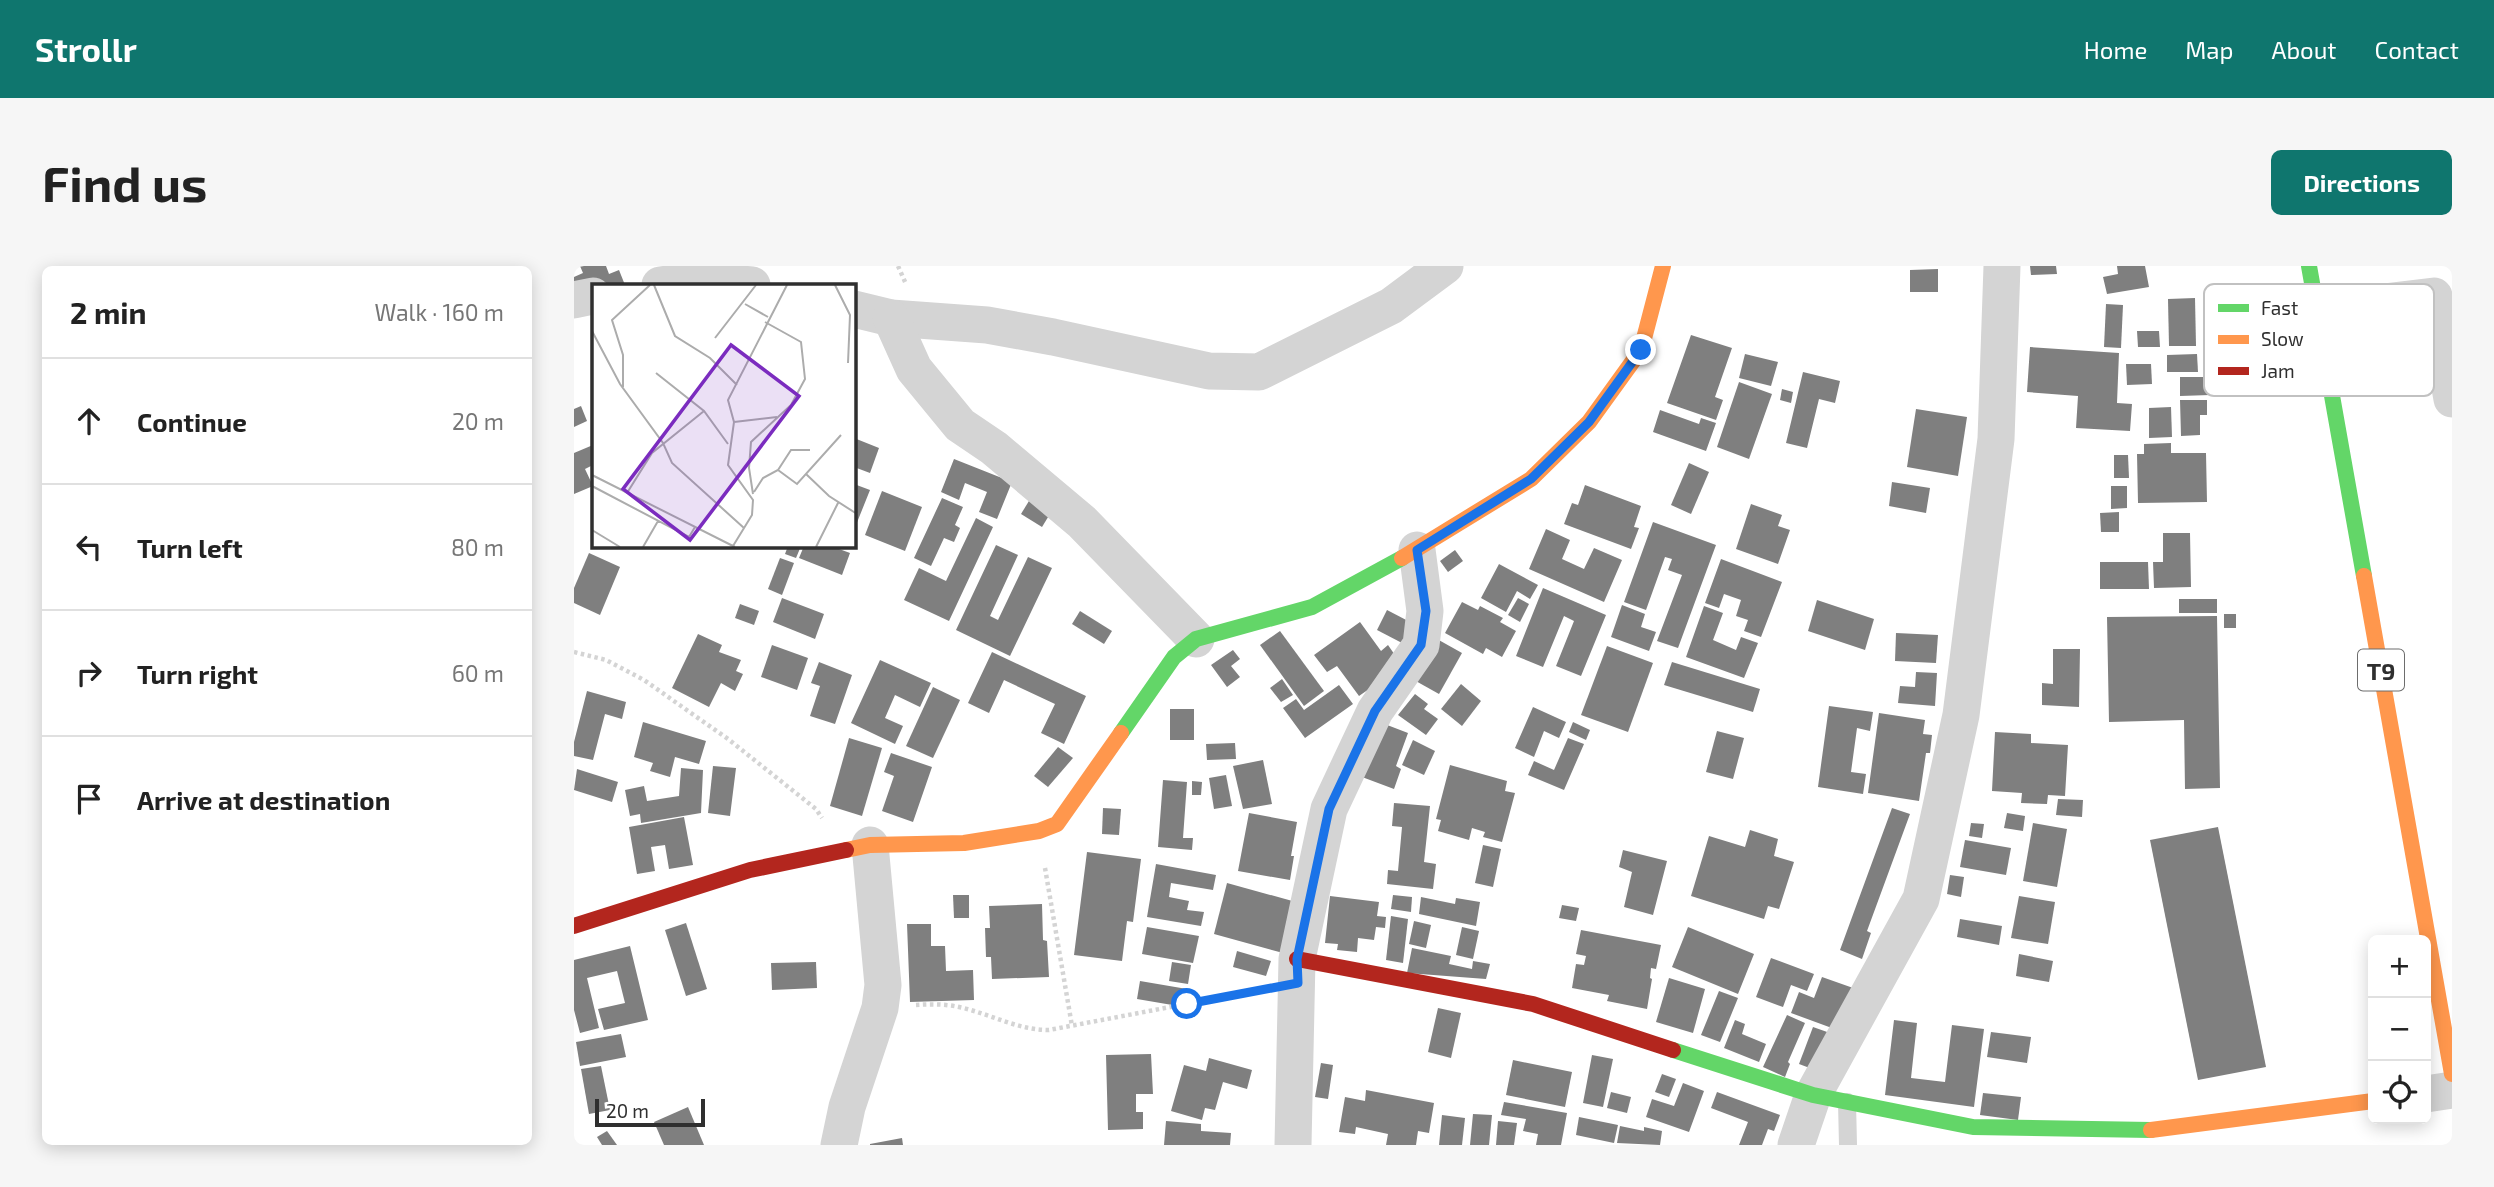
<!DOCTYPE html>
<meta charset="utf-8">
<style>
body{margin:0;font-family:"Exo 2",sans-serif;background:#f6f6f6;color:#222}
.controls{position:absolute;right:21px;bottom:21px;display:grid;overflow:hidden;border-radius:10px;box-shadow:0 4px 18px #0003}
.controls button{width:63px;height:63px;display:grid;place-items:center;padding:0;border:0;border-bottom:2px solid #e0e0e0;background:#fff;color:#222;font:35px sans-serif}
.scale{position:absolute;left:21px;bottom:18px;width:110px;box-sizing:border-box;padding-left:7px;border:4px solid #2f2f2f;border-top:0;font-size:19px;line-height:24px;white-space:nowrap;color:#2f2f2f;-webkit-text-stroke:5px #fff;paint-order:stroke}
.stop{position:absolute;width:21px;height:21px;margin:-16px;border:5px solid #1a73e8;border-radius:50%;background:#fff}
.stop.end{background:#1a73e8;border-color:#fff;box-shadow:0 2px 7px #0008}
.list{margin:0;padding:0;list-style:none}
h2{display:flex;justify-content:space-between;align-items:center;height:91px;margin:0;padding:0 28px;font-size:30px}
h2 small{font-size:23px;font-weight:400;color:#767676}
.list li{display:grid;grid-template-columns:46px 1fr auto;gap:21px;align-items:center;box-sizing:border-box;height:126px;padding:0 28px;border-top:2px solid #e0e0e0}
.list b{display:block;font-size:26px;white-space:nowrap}
.list em{font-size:23px;font-style:normal;color:#767676}
.icon{flex:none;width:38px;height:38px;fill:none;stroke:currentColor;stroke-width:2;stroke-linecap:round;stroke-linejoin:round}
.map{position:relative;flex:none;width:1878px;height:879px;overflow:hidden;border-radius:10px}
header{display:flex;align-items:center;gap:42px;box-sizing:border-box;height:98px;padding:0 35px;background:#0f766e;color:#fff}
header strong{font-size:33px}
nav{display:flex;gap:38px;margin-inline-start:auto;font-size:24px}
.intro{display:flex;align-items:center;justify-content:space-between;box-sizing:border-box;height:168px;padding:0 42px}
h1{margin:0;font-size:49px}
.button{padding:18px 32px;border-radius:10px;background:#0f766e;color:#fff;font-size:24px;font-weight:700}
main{display:flex;gap:42px;padding:0 42px}
aside{flex:1;background:#fff;border-radius:10px;box-shadow:0 4px 18px #0003}
.map>svg:first-child{display:block}
</style>
<header>
<strong>Strollr</strong>
<nav><a>Home</a><a>Map</a><a>About</a><a>Contact</a></nav>
</header>
<div class="intro"><h1>Find us</h1><a class="button">Directions</a></div>
<main>
<aside>
<h2>2 min<small>Walk · 160 m</small></h2>
<ul class="list">
<li><svg class="icon" aria-label="ahead" viewBox="0 0 24 24"><path d="M12 20V5M6 11l6-6 6 6"/></svg><div><b>Continue</b></div><em>20 m</em></li>
<li><svg class="icon" aria-label="left" viewBox="0 0 24 24"><path d="M17 20v-9H6M10 6l-5 5 5 5"/></svg><div><b>Turn left</b></div><em>80 m</em></li>
<li><svg class="icon" aria-label="right" viewBox="0 0 24 24"><path d="M7 20v-9h11M14 6l5 5-5 5"/></svg><div><b>Turn right</b></div><em>60 m</em></li>
<li><svg class="icon" aria-label="arrive" viewBox="0 0 24 24"><path d="M6 21V4h12l-3 4 3 4H6"/></svg><div><b>Arrive at destination</b></div></li>
</ul>
</aside>
<div class="map">
<svg width="1878" height="879" viewBox="0 0 1878 879">
<rect width="100%" height="100%" fill="#fff"/>
<g fill="#7f7f7f">
<path d="M6,0h26l3,8 10,-4 6,15h-32l-19,32v-40l9,-4z"/>
<path d="M1456,0h26l1,8 -26,1z"/>
<path d="M1543,0h28l4,21 -42,7 -4,-17 15,-3z"/>
<path d="M1364,3v23h-28v-22z"/>
<path d="M1621,32l1,48h-27l-1,-47z"/>
<path d="M1532,38l17,1 -2,43 -17,-1z"/>
<path d="M1563,65h22l1,16h-22z"/>
<path d="M1117,69l41,13 -17,49 8,3 -7,20 -49,-17z"/>
<path d="M1456,81l89,6 -2,50 15,1 -2,27 -54,-3 2,-32 -51,-4z"/>
<path d="M1171,88l33,8 -7,24 -32,-8z"/>
<path d="M1623,88l1,18h-31v-17z"/>
<path d="M1552,98h25l1,20 -25,1z"/>
<path d="M1229,106l37,9 -5,22 -16,-4 -12,49 -21,-5z"/>
<path d="M1606,111h30v18l-30,1z"/>
<path d="M1165,116l33,12 -23,65 -32,-12z"/>
<path d="M1208,123l11,3 -2,11 -11,-3z"/>
<path d="M1606,134h27v15h-7v20l-19,1z"/>
<path d="M7,140l6,15 -13,6v-18z"/>
<path d="M1597,141l1,30 -23,1v-30z"/>
<path d="M1342,143l51,8 -9,59 -51,-9z"/>
<path d="M1086,144l39,14 2,-6 15,5 -10,28 -53,-19z"/>
<path d="M280,172l25,10 -9,25 -16,-6z"/>
<path d="M1597,177v10h35l1,49 -69,1 -1,-49h7v-10z"/>
<path d="M19,179v20l-8,4 8,17 -19,8v-41z"/>
<path d="M1540,189h14l1,23h-15z"/>
<path d="M380,193l58,23 -15,37 -18,-7 8,-20 -22,-9 -6,17 -18,-8z"/>
<path d="M1115,197l20,9 -18,42 -20,-9z"/>
<path d="M1318,216l38,6 -4,25 -37,-7z"/>
<path d="M280,218l16,6 -14,35 -2,-1z"/>
<path d="M1011,219l56,21 -7,21 5,1 -8,21 -67,-25 8,-21 6,2z"/>
<path d="M1537,220h16v22l-16,1z"/>
<path d="M308,225l40,16 -17,44 -40,-16z"/>
<path d="M458,230l21,13 -11,18 -21,-13z"/>
<path d="M368,232l21,9 -8,18 5,3 -6,14 -10,-4 -13,28 -17,-8z"/>
<path d="M1177,238l31,11 -4,11 12,4 -12,34 -42,-15z"/>
<path d="M1545,246v20h-18l-1,-19z"/>
<path d="M402,252l17,9 -44,94 -45,-21 15,-32 27,13z"/>
<path d="M1079,256l63,23 -38,103 -21,-7 25,-66 -14,-5 4,-11 -7,-2 -19,53 -22,-8z"/>
<path d="M972,263l24,11 -8,19 22,10 10,-21 28,12 -18,42 -75,-33z"/>
<path d="M1589,267h27l1,54 -37,1 -1,-26h10z"/>
<path d="M422,279l22,10 -28,61 8,4 30,-63 24,11 -42,88 -54,-26z"/>
<path d="M214,280h13l-5,12 -11,-4z"/>
<path d="M230,280h27l19,7 -8,22 -43,-17z"/>
<path d="M881,284l8,11 -15,11 -8,-11z"/>
<path d="M15,287l31,14 -20,48 -26,-12v-15z"/>
<path d="M206,292l14,5 -12,32 -14,-6z"/>
<path d="M1147,293l61,23 -21,55 -17,-6 4,-11 -12,-4 5,-16 -17,-6 -5,14 -14,-5z"/>
<path d="M1526,296h48l1,27h-49z"/>
<path d="M925,298l39,21 -8,14 -13,-8 -11,21 -25,-14z"/>
<path d="M969,322l63,27 -25,61 -25,-10 18,-45 -10,-5 -21,51 -27,-11z"/>
<path d="M208,332l42,16 -9,25 -42,-17z"/>
<path d="M944,332l11,6 -9,18 -12,-7z"/>
<rect x="1605" y="333" width="38" height="14"/>
<path d="M1243,334l57,19 -9,31 -57,-19z"/>
<path d="M888,336l16,8 2,-4 23,12 -3,4 16,9 -14,26 -16,-9 -3,6 -38,-21z"/>
<path d="M166,338l19,7 -5,14 -19,-7z"/>
<path d="M1048,339l23,9 -4,13 15,5 -7,19 -38,-14z"/>
<path d="M1130,340l19,7 -10,27 23,10 5,-13 17,6 -14,35 -58,-21z"/>
<path d="M813,344l25,13 -10,20 -25,-13z"/>
<path d="M506,345l32,20 -8,13 -32,-20z"/>
<rect x="1650" y="348" width="12" height="14"/>
<path d="M1643,350l3,172 -35,1 -1,-69 -75,2 -2,-105z"/>
<path d="M786,356l21,29 7,-6 11,16 -7,12 -33,23 -22,-30 -10,6 -13,-17z"/>
<path d="M706,365l44,60 -20,15 -44,-61z"/>
<path d="M1322,367l42,2 -2,28 -41,-2z"/>
<path d="M124,368l24,11 -3,7 22,8 -5,11 7,3 -8,17 -14,-8 -12,24 -37,-19z"/>
<path d="M863,373l25,14 -23,41 -25,-14z"/>
<path d="M198,379l36,13 -11,32 -36,-13z"/>
<path d="M1033,380l46,17 -25,69 -47,-17z"/>
<path d="M1479,383h27l-1,58 -37,-2v-22l11,1z"/>
<path d="M659,384l7,9 -9,7 9,11 -13,10 -16,-22z"/>
<path d="M418,386l94,44 -22,48 -23,-11 14,-29 -51,-24 -15,33 -21,-10z"/>
<path d="M306,394l51,23 -11,24 -25,-12 -10,23 18,8 -8,18 -44,-21z"/>
<path d="M245,396l33,13 -17,49 -25,-8 10,-30 -9,-3z"/>
<path d="M1098,396l88,27 -7,23 -89,-27z"/>
<path d="M1342,406l21,1 -2,33 -37,-3 2,-17 15,1z"/>
<path d="M708,413l11,16 -12,7 -11,-14z"/>
<path d="M887,418l20,17 -19,25 -21,-17z"/>
<path d="M765,419l14,19 -48,34 -22,-30 13,-9 8,11z"/>
<path d="M359,421l27,13 -27,58 -27,-12z"/>
<path d="M13,425l39,11 -4,17 -17,-5 -12,46 -19,-4v-14z"/>
<path d="M841,428l13,10 -4,5 14,10 -12,16 -28,-20z"/>
<path d="M1255,440l44,6 -3,19 -13,-3 -6,44 15,2 -3,20 -45,-7z"/>
<path d="M959,441l33,15 -7,16 -15,-7 -10,26 -19,-9z"/>
<rect x="596" y="443" width="24" height="31"/>
<path d="M1305,447l46,7 -2,14 9,1 -2,18h-4l-7,48 -51,-8z"/>
<path d="M69,456l63,19 -7,23 -24,-7 -5,20 -20,-6 3,-8 -19,-6z"/>
<path d="M999,456l17,8 -4,10 -17,-8z"/>
<path d="M808,457l26,10 -12,33 5,3 -7,20 -32,-12z"/>
<path d="M1143,465l27,7 -11,41 -27,-7z"/>
<path d="M1421,466l36,2v9l37,2 -3,51 -17,-1 -1,9 -26,-1 1,-10 -30,-2z"/>
<path d="M275,472l33,10 -20,68 -32,-10z"/>
<path d="M994,472l16,6 -20,46 -36,-15 6,-14 20,9z"/>
<path d="M839,474l22,11 -11,24 -22,-10z"/>
<path d="M661,477l1,16 -29,1 -1,-16z"/>
<path d="M484,481l15,11 -25,29 -14,-11z"/>
<path d="M317,487l41,14 -19,55 -31,-11 12,-35 -10,-4z"/>
<path d="M689,494l9,44 -29,5 -10,-43z"/>
<path d="M876,499l57,16 -2,10 10,2 -13,49 -19,-5 2,-5 -13,-4 -3,12 -31,-9 3,-11 -5,-1z"/>
<path d="M139,500l23,2 -6,48 -22,-3z"/>
<path d="M107,502l22,2 -2,43 -60,10 -1,-9 -10,2 -5,-26 19,-4 3,15 32,-5z"/>
<path d="M3,503l41,13 -6,20 -38,-12z"/>
<path d="M652,509l6,31 -18,3 -5,-31z"/>
<path d="M589,514l24,2 -4,56h10l-1,12 -34,-3z"/>
<path d="M618,515l10,1 -1,13h-9z"/>
<path d="M1484,533l25,1 -1,17 -26,-2z"/>
<path d="M820,537l36,3 -6,56 12,2 -3,25 -46,-5 1,-14 10,1 4,-44 -10,-1z"/>
<path d="M529,542l18,1 -2,26 -17,-1z"/>
<path d="M1318,542l18,6 -43,117 4,2 -9,26 -22,-9z"/>
<path d="M675,547l48,9 -6,34h3l-4,24 -52,-9z"/>
<path d="M1433,547l18,3 -2,15 -19,-3z"/>
<path d="M110,551l9,48 -24,4 -4,-24 -14,2 4,24 -18,3 -8,-47z"/>
<path d="M1397,557l13,1 -2,14 -13,-2z"/>
<path d="M1459,557l34,6 -10,58 -34,-6z"/>
<path d="M1644,561l48,240 -68,13 -48,-240z"/>
<path d="M1176,564l28,9 -4,17 20,6 -15,47 -11,-3 -4,13 -73,-23 18,-60 36,11z"/>
<path d="M1391,574l46,8 -5,27 -46,-8z"/>
<path d="M909,579l18,4 -8,38 -18,-4z"/>
<path d="M1049,584l44,11 -14,54 -29,-8 8,-35 -13,-5z"/>
<path d="M513,586l54,7 -8,63 -6,-1 -5,40 -48,-6z"/>
<path d="M582,598l60,11 -3,15 -42,-7 -2,14 20,4 -2,9 17,2 -3,14 -54,-9z"/>
<path d="M1376,609l14,2 -3,20 -14,-3z"/>
<path d="M653,617l69,19 -13,51 -69,-19z"/>
<path d="M379,629h16v23h-15z"/>
<path d="M819,629l19,2 -1,15 -20,-3z"/>
<path d="M756,630l49,6 -2,14 9,1 -1,11 -9,-1 -2,13 -16,-2 -1,14 -20,-2 1,-6 -13,-1z"/>
<path d="M1445,630l36,6 -7,42 -37,-6z"/>
<path d="M847,631l34,7 1,-6 24,4 -4,24 -57,-12z"/>
<path d="M468,638l1,36 4,1 2,36 -57,2 -1,-22h-5l-1,-29h5l-1,-22z"/>
<path d="M988,639l17,3 -3,13 -17,-3z"/>
<path d="M817,650l17,3 -5,44 -17,-3z"/>
<path d="M1386,653l42,7 -3,19 -42,-8z"/>
<path d="M840,655l17,4 -5,23 -17,-4z"/>
<path d="M112,657l21,66 -21,7 -21,-66z"/>
<path d="M333,658h24v22h14l1,25 27,-1 1,30 -64,2z"/>
<path d="M573,661l52,9 -6,27 -51,-9z"/>
<path d="M888,661l17,4 -6,28 -17,-4z"/>
<path d="M1114,661l66,27 -16,40 -66,-27z"/>
<path d="M1007,664l80,15 -5,24 -5,-1 -1,10 2,1 -5,30 -40,-8 2,-6 -37,-7 4,-24 8,1 2,-9 -10,-2z"/>
<path d="M56,680l18,74 -44,10 -6,-21 27,-6 -8,-32 -30,7 12,50 -19,5 -6,-23v-50z"/>
<path d="M838,682l39,8 -2,8 23,5 1,-8 17,3 -4,15 -79,-6z"/>
<path d="M663,685l34,10 -5,15 -33,-9z"/>
<path d="M1445,688l34,7 -4,21 -33,-6z"/>
<path d="M1197,692l43,16 -7,17 -16,-6 -8,22 -27,-10z"/>
<path d="M242,696l1,26 -45,2 -1,-27z"/>
<path d="M598,696l19,3 -3,19 -19,-3z"/>
<path d="M1248,711l34,12 -16,42 -49,-18 8,-21 15,6z"/>
<path d="M1095,712l36,11 -12,44 -37,-11z"/>
<path d="M566,715l47,8 -3,18 -47,-8z"/>
<path d="M1145,725l19,7 -18,44 -19,-7z"/>
<path d="M864,742l23,5 -10,45 -23,-6z"/>
<path d="M1213,749l18,8 -17,39 2,2 -5,13 -22,-10z"/>
<path d="M1161,754l10,4 -3,10 24,10 -7,18 -35,-14z"/>
<path d="M1320,754l23,3 -6,55 34,4 7,-57 32,4 -10,78 -89,-12z"/>
<path d="M1239,761l17,6 -15,37 -16,-6z"/>
<path d="M1417,766l40,5 -4,26 -40,-6z"/>
<path d="M47,768l5,23 -46,9 -4,-24z"/>
<path d="M577,788l2,40h-17v18h7v17l-35,1 -2,-75z"/>
<path d="M1018,789l21,4 -10,48 -20,-4z"/>
<path d="M635,792l43,12 -5,19 -24,-7 -8,28 -10,-2 -3,12 -31,-9 13,-46 22,6z"/>
<path d="M939,794l59,12 -7,35 -59,-12z"/>
<path d="M747,797l12,2 -5,34 -13,-2z"/>
<path d="M27,800l9,44 -21,4 -8,-45z"/>
<path d="M1088,808l14,5 -7,18 -14,-5z"/>
<path d="M1109,817l21,8 -15,41 -43,-15 6,-18 22,7z"/>
<path d="M792,824l68,13 -5,30 -11,-2 -2,14h-30l2,-11 -32,-7 -1,7 -16,-2 6,-35 20,4z"/>
<path d="M1037,826l20,5 -4,16 -20,-5z"/>
<path d="M1143,826l63,23 -6,16 -6,-2 -6,16h-23l9,-23 -37,-14z"/>
<path d="M1409,827l38,4 -3,23 -38,-5z"/>
<path d="M930,836l63,11 -6,32h-25l2,-11 -15,-3 3,-12 -25,-4z"/>
<path d="M114,841l16,38h-40l-10,-23z"/>
<path d="M899,848l19,1 -3,30h-19z"/>
<path d="M868,849l23,3 -3,27h-23z"/>
<path d="M1005,851l39,8 -4,18 -38,-8z"/>
<path d="M592,855l35,3v7l30,2 -1,12h-66z"/>
<path d="M924,855l19,2 -3,22h-18z"/>
<path d="M1046,860l24,5v-4l18,4 -2,14 -43,-2z"/>
<path d="M33,865l10,14h-15l-5,-8z"/>
<path d="M328,872l1,7h-33v-1z"/>
</g>
<g fill="none" stroke-linecap="round" stroke-linejoin="round">
<g stroke="#d4d4d4" stroke-width="4.5" stroke-dasharray="3.5 3.5" stroke-linecap="butt">
<path d="M324,0l8,18"/>
<path d="M0,386l32,8 38,20 84,59 88,70 6,9"/>
<path d="M471,602l27,158"/>
<path d="M342,739c14,-1 30,-1 43,2 32,7 58,23 90,23l211,-40"/>
</g>
<path stroke="#d4d4d4" stroke-width="18" d="M1273,836l1,43"/>
<g stroke="#d4d4d4" stroke-width="37">
<path d="M86,19l40,-5 52,5"/>
<path d="M0,34l19,-4"/>
<path d="M280,43l37,9 96,7 66,12 156,34 50,1 132,-66 54,-40"/>
<path d="M1743,44l117,-14 18,103"/>
<path d="M317,52l23,51 46,56 34,23 88,74 114,117"/>
<path d="M1852,828l26,-4"/>
<path d="M265,879l8,-38 33,-99 3,-23 -13,-140"/>
<path d="M719,879l4,-186 32,-150 46,-98 46,-66 4,-34 -8,-61"/>
<path d="M1222,879l17,-50 108,-196 40,-184 35,-276 6,-173"/>
</g>
<g stroke="#63d668" stroke-width="16">
<path d="M1735,0l55,310"/>
<path d="M547,467l53,-76 22,-18 116,-32 90,-49"/>
<path d="M1099,784l140,45 160,32 178,3"/>
</g>
<g stroke="#ff974d" stroke-width="16">
<path d="M828,292l129,-79 58,-57 52,-72 22,-84"/>
<path d="M1790,310l88,498"/>
<path d="M272,584l24,-5 94,-2 75,-12 18,-7 64,-91"/>
<path d="M1577,864l222,-29"/>
</g>
<g stroke="#b3261e" stroke-width="16">
<path d="M0,660l176,-56 96,-20"/>
<path d="M723,693l236,45 140,46"/>
</g>
</g>
<g fill="none" stroke-linecap="round" stroke-linejoin="round">
<path stroke="#1a73e8" stroke-width="9" d="M613,738l111,-21 -1,-24 32,-150 46,-98 46,-66 5,-34 -9,-61 114,-71 58,-57 52,-72"/>
</g>
<g text-anchor="middle" dominant-baseline="central" stroke-width="7" stroke-linejoin="round" paint-order="stroke">
<rect fill="#fff" stroke="#6d6d6d" stroke-width="2" x="1784" y="383.5" width="46" height="41" rx="5"/>
<g font-size="24" font-weight="bold" fill="#2f2f2f">
<text x="1807" y="404">T9</text>
</g>
</g>
<g transform="translate(18 18)">
<rect width="264" height="264" fill="#fff"/>
<path fill="none" stroke="#acacac" stroke-width="2" d="M62,1l21,51 35,22 27,27M243,1l15,30 -2,48M153,20l23,13M0,47l28,53 43,59 9,20 72,65M123,54l41,-53M64,89l48,38 24,33M31,103v-32l-11,-35 38,-35M142,138l43,-5M186,186l19,14 44,-49M214,190l23,22 28,18M0,191l143,72M0,202l97,51 6,-10M162,208l9,-14 15,-8 13,-20h19M35,209l25,-40 52,-42M161,210l-4,-26 2,-26 40,-37 14,-26 -4,-37 -36,-20M0,246l28,17M141,262l19,-31 1,-15 -25,-35 6,-43 -6,-22 59,-115M51,263l15,-26M224,263l22,-44"/>
<path fill="#7b2cbf" fill-opacity="0.15" stroke="#7b2cbf" stroke-width="3.5" d="M139,61l68,51 -109,144 -67,-51z"/>
<rect width="264" height="264" fill="none" stroke="#2f2f2f" stroke-width="3.5"/>
</g>
<rect x="1630" y="18" width="230" height="112" rx="10" fill="#fff" stroke="#c1c1c1" stroke-width="2"/>
<rect x="1644" y="38" width="31" height="8" fill="#63d668"/>
<rect x="1644" y="69" width="31" height="9" fill="#ff974d"/>
<rect x="1644" y="101" width="31" height="8" fill="#b3261e"/>
<g font-size="19" fill="#2f2f2f">
<text x="1687" y="49">Fast</text>
<text x="1687" y="80">Slow</text>
<text x="1687" y="112">Jam</text>
</g>
</svg>
<div class="controls">
<button>+</button>
<button>−</button>
<button><svg class="icon" aria-label="locate" viewBox="0 0 24 24"><circle cx="12" cy="12" r="6"/><path d="M12 2v4M12 18v4M2 12h4M18 12h4"/></svg></button>
</div>
<div class="scale">20 m</div>
<div class="stop" style="left:613px;top:738px"></div>
<div class="stop end" style="left:1067px;top:84px"></div>
</div>
</main>
